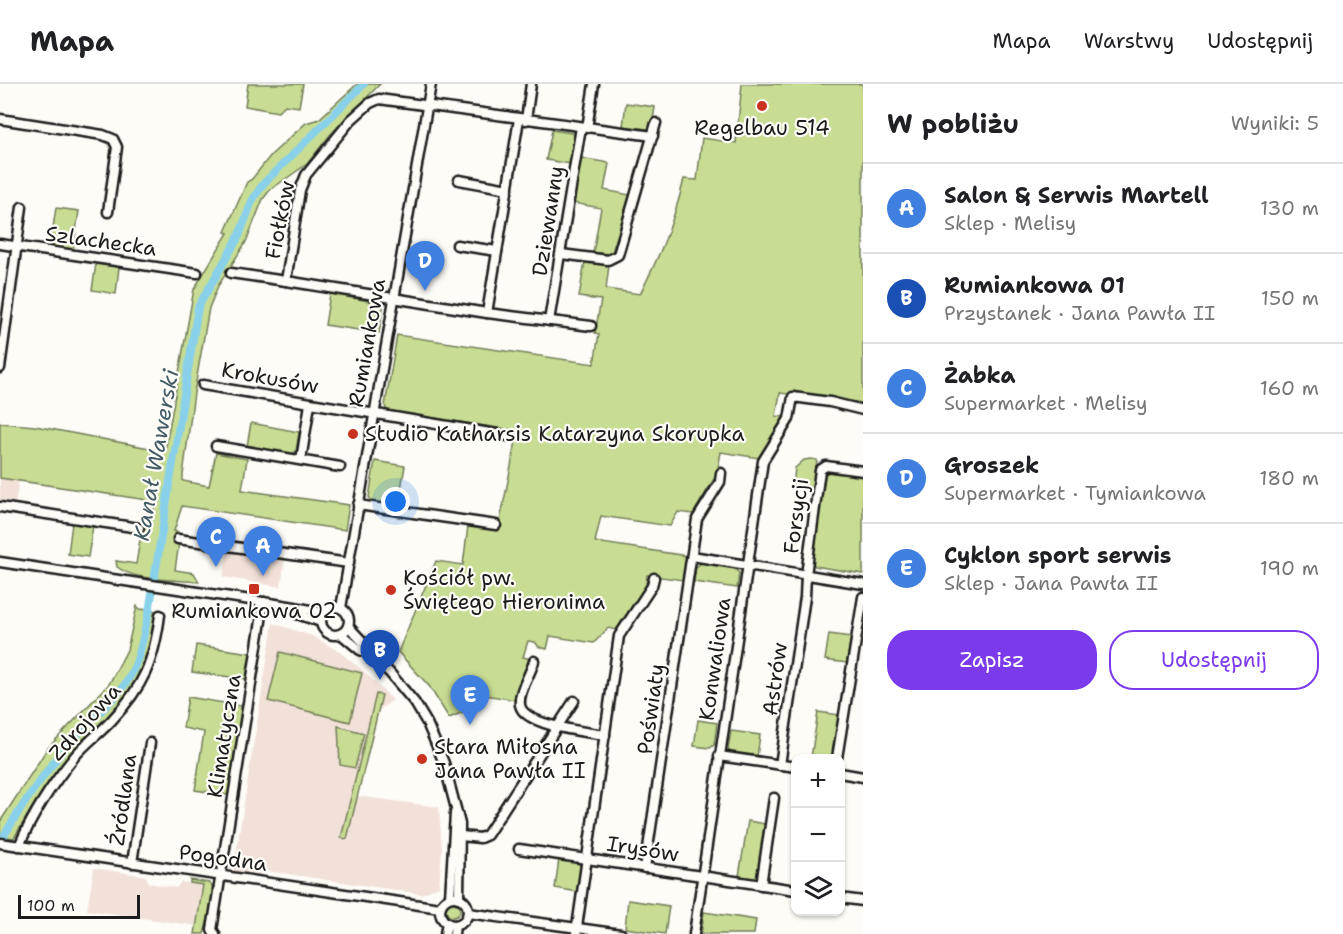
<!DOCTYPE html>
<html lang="pl">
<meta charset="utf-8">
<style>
body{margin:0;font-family:"Shantell Sans",sans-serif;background:#f2f2f2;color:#202124}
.controls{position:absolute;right:18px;bottom:18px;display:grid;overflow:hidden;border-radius:12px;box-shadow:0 2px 4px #0004}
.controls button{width:54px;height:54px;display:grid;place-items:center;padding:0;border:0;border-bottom:2px solid #e0e0e0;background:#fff;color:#202124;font:30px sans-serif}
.scale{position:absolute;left:18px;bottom:15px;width:122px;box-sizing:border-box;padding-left:6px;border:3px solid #1c1c1c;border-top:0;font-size:16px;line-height:21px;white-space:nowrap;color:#1c1c1c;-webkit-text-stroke:4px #fdfcf7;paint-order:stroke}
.you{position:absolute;left:396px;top:418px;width:21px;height:21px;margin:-15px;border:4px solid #fff;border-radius:50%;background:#1a73e8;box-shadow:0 0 0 9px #1a73e833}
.badge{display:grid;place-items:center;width:39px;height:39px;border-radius:50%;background:#7c3aed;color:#fff;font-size:20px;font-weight:700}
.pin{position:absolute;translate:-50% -50px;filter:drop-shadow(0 2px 3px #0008)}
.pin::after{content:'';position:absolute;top:32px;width:21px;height:18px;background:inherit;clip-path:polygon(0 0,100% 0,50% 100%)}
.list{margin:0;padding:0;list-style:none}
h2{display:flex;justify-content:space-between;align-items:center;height:78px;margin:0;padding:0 24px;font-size:26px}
h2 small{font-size:20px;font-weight:400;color:#757577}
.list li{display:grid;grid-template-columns:39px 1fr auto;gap:18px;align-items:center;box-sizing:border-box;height:90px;padding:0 24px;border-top:2px solid #e0e0e0}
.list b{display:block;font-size:22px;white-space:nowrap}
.list p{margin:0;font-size:20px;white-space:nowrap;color:#757577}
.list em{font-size:20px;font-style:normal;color:#757577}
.actions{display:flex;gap:12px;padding:18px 24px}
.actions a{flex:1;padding:14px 0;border:2px solid #7c3aed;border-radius:24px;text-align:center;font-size:21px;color:#7c3aed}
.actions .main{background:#7c3aed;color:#fff}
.icon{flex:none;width:33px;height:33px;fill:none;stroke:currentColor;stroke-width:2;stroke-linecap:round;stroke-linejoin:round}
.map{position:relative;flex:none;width:863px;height:850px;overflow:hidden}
header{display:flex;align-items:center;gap:36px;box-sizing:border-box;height:84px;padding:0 30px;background:#fff;border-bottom:2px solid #e0e0e0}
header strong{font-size:28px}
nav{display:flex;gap:33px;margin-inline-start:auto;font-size:21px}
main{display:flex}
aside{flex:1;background:#fff}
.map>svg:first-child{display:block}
</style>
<header>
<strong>Mapa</strong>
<nav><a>Mapa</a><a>Warstwy</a><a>Udostępnij</a></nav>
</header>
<main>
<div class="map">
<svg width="863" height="850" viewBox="0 0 863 850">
<rect width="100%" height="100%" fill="#fdfcf7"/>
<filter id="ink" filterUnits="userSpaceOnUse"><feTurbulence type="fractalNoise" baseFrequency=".0167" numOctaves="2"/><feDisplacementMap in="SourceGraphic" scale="12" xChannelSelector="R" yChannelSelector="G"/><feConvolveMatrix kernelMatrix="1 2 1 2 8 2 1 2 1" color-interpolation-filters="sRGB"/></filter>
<g filter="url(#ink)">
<g fill="#f2e1d9">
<path d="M0,394l19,3 -4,24 -15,-2z"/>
<path d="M228,466l57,8 -4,29 -58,-10z"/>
<path d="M273,539l39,13 25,14 24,19 32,31 -15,11 -21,85 82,11 3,43 -3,36 -17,8 -162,-24 -1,6 -26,-4z"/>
<path d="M94,784l52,8 3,7 27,5 5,-6 22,3 -6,41 -110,-16z"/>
</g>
<g fill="#c8dd93" stroke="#727c58" stroke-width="1.5">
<path d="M248,0h55l-4,23 -14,-2 -7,7 -33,-6z"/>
<path d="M357,0h23l-50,51 -23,29 -37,26 -7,9 -17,43 -28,44 -9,22 -15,85 -11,82v6l26,5 7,-33 31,6 -5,31 107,15 -4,25 -163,-24 -8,25 4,1 -2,11h3l-4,27 19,3 5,9c-23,-3 -62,0 -82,-15l-1,-6 20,3 5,-30 2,-5 8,-4 4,-23 -14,-3 -141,-21v-55l35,3 130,25 29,-162 34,-56 -3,-1 22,-50 5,-3 19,-24 35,-32 13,-4z"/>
<path d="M742,0h121v319l-83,-10 -4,23 9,1 -26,41 -38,-6 -4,22 -24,40 -15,-2 -8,14 -69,-10 -6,26 92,14 -4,24 -36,-5 -1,10 -30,45 -8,-2 -14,15 -44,-7 -3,13 -8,-2 -4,-5 -7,-1 -5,16 8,2 -13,27 -3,14 -30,-5 -7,11 -29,12 -20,-32 -31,-34 38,-91 27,4 5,-39 30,5 20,-100 -131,-20 -2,-5 12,-71 197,29 5,-30 -4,-1 6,-33 -22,-3 6,-36 24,4 -3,24 34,5c20,-39 34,-72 44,-115l13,1 5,-42 34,5z"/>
<path d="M626,19l29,4 -3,19 -5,3 -24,-3z"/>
<path d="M552,46l20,3 3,5 -5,26 -24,-4z"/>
<path d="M581,74l28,5 -5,27 26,5 -18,57 -4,3 -15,-2 8,-45 -28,-5z"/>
<path d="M56,124l23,3 -6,40 -23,-4z"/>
<path d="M96,180l23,3 -3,27 -24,-4z"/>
<path d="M330,210l50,9 3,4 -4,26 -54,-8z"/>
<path d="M251,339l48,9 -3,19 -4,3 -45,-8z"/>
<path d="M811,375l6,1 -4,29 -20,-3 2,-18 9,-8z"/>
<path d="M375,377l30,5 -7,40 -26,-4 -3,-5z"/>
<path d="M829,388l34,4v98l-48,-8 -3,-4 13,-87z"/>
<path d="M72,439l21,3 -5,31 -20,-3z"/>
<path d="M703,478l31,5 5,6 -2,15 -43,-6 2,-15z"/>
<path d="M137,522l3,3 17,2c-7,38 -17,71 -43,100 -18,20 -39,36 -55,57 -17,22 -31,46 -45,70l-14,-2v-14l47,-73 62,-65 18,-34z"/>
<path d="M829,550l22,3 -4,26 -22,-3z"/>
<path d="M196,561l54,8 -4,26 -54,-7z"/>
<path d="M280,568l82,21 -12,49 -82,-21z"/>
<path d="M376,610l6,1 -35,144 -6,-1z"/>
<path d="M188,613l54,9 -14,89 -33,-5 9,-58 -21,-4z"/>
<path d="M818,628l21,3 -6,43h-22z"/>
<path d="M698,636l19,3 -3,22 -4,3 -16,-2z"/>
<path d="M338,642l26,7 -9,35 -15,-3z"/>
<path d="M731,647l29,4 -3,22 -26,-4 -3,-4z"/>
<path d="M748,737l18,3 -8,52 -4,3 -15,-3z"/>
<path d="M559,775l20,3 2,5 -4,25 -22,-4z"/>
<path d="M190,796l19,3 3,3v6l3,1 -11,41h-9l8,-49 -13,-2z"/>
<path d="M628,816l41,6 -4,28 -40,-6z"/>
<circle cx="453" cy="826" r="7"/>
<path d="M704,828l52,8 -2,14h-53z"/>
</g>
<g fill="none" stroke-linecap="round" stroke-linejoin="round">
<path stroke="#89d1ea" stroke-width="8" d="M0,758c23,-38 47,-75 77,-107 16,-18 37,-33 50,-54 13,-20 16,-46 22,-69l49,-305 41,-71 13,-35 11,-17 101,-100"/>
<g stroke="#1c1c1c" stroke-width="13">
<g id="minor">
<path d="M0,35l103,16 10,4 4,8 -9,65"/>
<path d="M526,36l5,-36"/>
<path d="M587,44l7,-44"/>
<path d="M459,96l49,9"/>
<path d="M0,160l197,29"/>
<path d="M457,161l40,6"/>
<path d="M561,170l47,6 10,-5 38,-132"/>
<path d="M231,189l55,8"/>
<path d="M487,229l32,-194"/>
<path d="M549,237l32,-194"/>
<path d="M591,242l-104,-13 -201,-32 14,-91 6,-15 45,-55 19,-17 9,-4 274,37"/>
<path d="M0,284l22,-161"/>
<path d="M203,301l305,51"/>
<path d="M216,362l124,21"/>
<path d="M301,376l9,-56"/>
<path d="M358,421l138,20"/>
<path d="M0,423l139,21"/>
<path d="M178,455l171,24"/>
<path d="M692,472l171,28"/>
<path d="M0,478l257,39c23,4 44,6 66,12"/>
<circle cx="335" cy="537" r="14"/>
<path d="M290,524l7,6 24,8"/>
<path d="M341,524l90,-524"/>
<path d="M348,542l17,18 5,10 19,18 26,31 12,20 17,40 16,61 -1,74"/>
<path d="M341,550l19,16 10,4"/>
<path d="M534,577c-3,13 -16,30 -14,44 4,21 67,27 85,30"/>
<path d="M719,672l77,11"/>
<path d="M837,674l26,-161"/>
<path d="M780,681l25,-168 1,-22 14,-105 6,-4 37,5"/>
<path d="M840,689l23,4"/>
<path d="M461,752l19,2 7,-3 87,-134"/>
<path d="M0,759l440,65"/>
<path d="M19,762c14,-32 34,-63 56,-90 11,-13 25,-23 36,-35 33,-35 43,-60 49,-106"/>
<path d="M519,765l277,41"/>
<path d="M132,779l18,-120"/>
<path d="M645,784l52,-349 23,-37 1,-9"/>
<path d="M761,801l13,-87"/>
<circle cx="454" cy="827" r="14"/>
<path d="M450,813l5,-84"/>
<path d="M840,814l23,3"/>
<path d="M468,829l153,21"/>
<path d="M215,850l-3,-4 52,-328"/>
<path d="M445,850l2,-11"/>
<path d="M454,850l1,-9"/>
<path d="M576,850l43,-298 33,-50 2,-8"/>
<path d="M694,850l69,-473 26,-42 4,-22 37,5 33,8"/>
</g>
</g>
<use href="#minor" stroke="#fdfcf7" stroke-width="8"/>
</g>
</g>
<g fill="#c8321e" stroke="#fdfcf7" stroke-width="2">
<circle cx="762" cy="22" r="6"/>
<circle cx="353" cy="350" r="6"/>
<rect x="248" y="499" width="12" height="12" rx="3"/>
<circle cx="391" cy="506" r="6"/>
<circle cx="422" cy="675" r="6"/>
</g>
<g text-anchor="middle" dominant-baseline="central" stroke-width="4.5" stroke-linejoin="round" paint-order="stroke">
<g font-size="21" fill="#1c1c1c" stroke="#fdfcf7" text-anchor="start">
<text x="762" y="44" text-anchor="middle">Regelbau 514</text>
<text x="365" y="350">Studio Katharsis Katarzyna Skorupka</text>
<text x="403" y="494">Kościół pw.<tspan x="403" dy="24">Świętego Hieronima</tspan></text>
<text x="254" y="527" text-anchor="middle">Rumiankowa 02</text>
<text x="434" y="663">Stara Miłosna<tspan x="434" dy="24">Jana Pawła II</tspan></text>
</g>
<g font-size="21" fill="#1c1c1c" stroke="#fdfcf7">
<text transform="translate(280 136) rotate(-79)">Fiołków</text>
<text transform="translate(548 137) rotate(-81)">Dziewanny</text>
<text transform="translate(101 157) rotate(8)">Szlachecka</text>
<text transform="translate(367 259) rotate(-80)">Rumiankowa</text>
<text transform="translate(270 294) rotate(10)">Krokusów</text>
<text transform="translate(796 432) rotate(-82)">Forsycji</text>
<text transform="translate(715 575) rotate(-82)">Konwaliowa</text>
<text transform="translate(775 595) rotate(-82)">Astrów</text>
<text transform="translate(651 625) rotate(-82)">Poświaty</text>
<text transform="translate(85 638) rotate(-48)">Zdrojowa</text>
<text transform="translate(224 652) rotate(-81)">Klimatyczna</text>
<text transform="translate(123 716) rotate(-82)">Źródlana</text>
<text transform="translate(643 765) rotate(9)">Irysów</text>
<text transform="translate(223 774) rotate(8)">Pogodna</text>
</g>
<g font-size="22" font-style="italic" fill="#425b64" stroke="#fdfcf7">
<text transform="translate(156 371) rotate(-80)">Kanał Wawerski</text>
</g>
</g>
</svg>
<div class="controls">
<button>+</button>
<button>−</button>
<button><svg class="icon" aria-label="layers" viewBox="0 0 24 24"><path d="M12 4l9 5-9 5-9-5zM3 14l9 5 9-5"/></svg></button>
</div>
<div class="scale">100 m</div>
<div class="you"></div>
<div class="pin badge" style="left:263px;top:492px;background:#3f7fe0">A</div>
<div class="pin badge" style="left:380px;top:596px;background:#1a4fb4">B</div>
<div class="pin badge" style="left:216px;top:483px;background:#3f7fe0">C</div>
<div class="pin badge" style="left:425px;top:207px;background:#3f7fe0">D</div>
<div class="pin badge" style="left:470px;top:641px;background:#3f7fe0">E</div>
</div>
<aside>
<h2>W pobliżu<small>Wyniki: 5</small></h2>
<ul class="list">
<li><span class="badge" style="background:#3f7fe0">A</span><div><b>Salon &amp; Serwis Martell</b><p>Sklep · Melisy</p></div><em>130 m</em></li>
<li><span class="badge" style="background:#1a4fb4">B</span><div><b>Rumiankowa 01</b><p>Przystanek · Jana Pawła II</p></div><em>150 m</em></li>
<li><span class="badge" style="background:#3f7fe0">C</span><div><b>Żabka</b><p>Supermarket · Melisy</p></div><em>160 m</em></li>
<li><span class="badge" style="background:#3f7fe0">D</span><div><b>Groszek</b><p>Supermarket · Tymiankowa</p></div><em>180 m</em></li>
<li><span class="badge" style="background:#3f7fe0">E</span><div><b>Cyklon sport serwis</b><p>Sklep · Jana Pawła II</p></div><em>190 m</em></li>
</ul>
<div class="actions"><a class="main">Zapisz</a><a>Udostępnij</a></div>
</aside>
</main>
